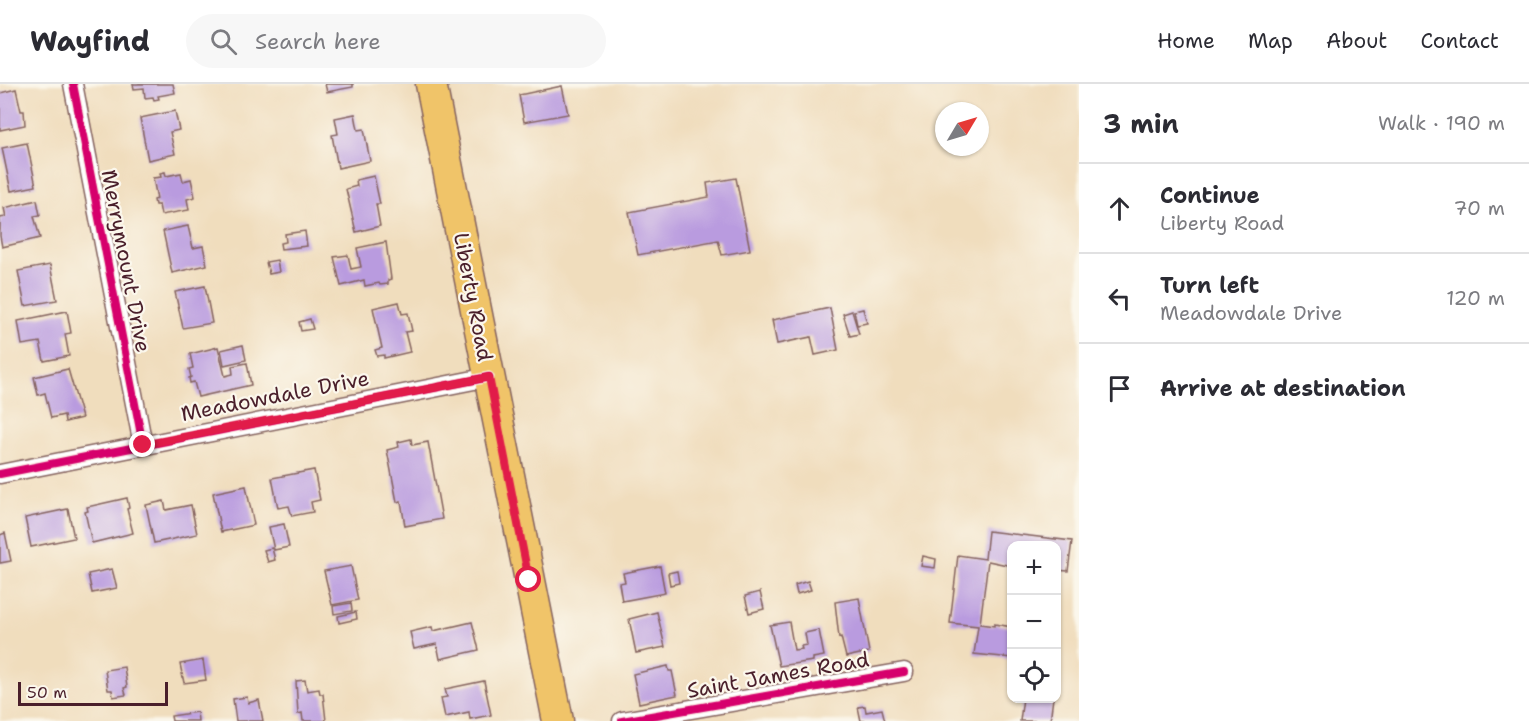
<!DOCTYPE html>
<meta charset="utf-8">
<style>
body{margin:0;font-family:"Shantell Sans",sans-serif;background:#f7f7f7;color:#2b2b33}
.controls{position:absolute;right:18px;bottom:18px;display:grid;overflow:hidden;border-radius:12px;box-shadow:0 2px 4px #0004}
.controls button{width:54px;height:54px;display:grid;place-items:center;padding:0;border:0;border-bottom:2px solid #e1e1e2;background:#fff;color:#2b2b33;font:30px sans-serif}
.compass{position:absolute;left:935px;top:18px;width:54px;height:54px;border-radius:50%;background:#fff;box-shadow:0 2px 4px #0004;rotate:52deg}
.scale{position:absolute;left:18px;bottom:15px;width:150px;box-sizing:border-box;padding-left:6px;border:3px solid #4a1f2b;border-top:0;font-size:16px;line-height:21px;white-space:nowrap;color:#4a1f2b;-webkit-text-stroke:4px #fbf7ec;paint-order:stroke}
.stop{position:absolute;width:18px;height:18px;margin:-14px;border:4px solid #e11d48;border-radius:50%;background:#fff}
.stop.end{background:#e11d48;border-color:#fff;box-shadow:0 2px 6px #0008}
.list{margin:0;padding:0;list-style:none}
h2{display:flex;justify-content:space-between;align-items:center;height:78px;margin:0;padding:0 24px;font-size:26px}
h2 small{font-size:20px;font-weight:400;color:#7c7c81}
.list li{display:grid;grid-template-columns:39px 1fr auto;gap:18px;align-items:center;box-sizing:border-box;height:90px;padding:0 24px;border-top:2px solid #e1e1e2}
.list b{display:block;font-size:22px;white-space:nowrap}
.list p{margin:0;font-size:20px;white-space:nowrap;color:#7c7c81}
.list em{font-size:20px;font-style:normal;color:#7c7c81}
.icon{flex:none;width:33px;height:33px;fill:none;stroke:currentColor;stroke-width:2;stroke-linecap:round;stroke-linejoin:round}
.map{position:relative;flex:none;width:1079px;height:637px;overflow:hidden}
header{display:flex;align-items:center;gap:36px;box-sizing:border-box;height:84px;padding:0 30px;background:#fff;border-bottom:2px solid #e1e1e2}
header strong{font-size:28px}
nav{display:flex;gap:33px;margin-inline-start:auto;font-size:21px}
.search{width:420px;height:54px;background:#f7f7f7;display:flex;align-items:center;gap:15px;box-sizing:border-box;padding:0 21px;border-radius:33px;color:#7c7c81;font-size:22px}
main{display:flex}
aside{flex:1;background:#fff}
.map>svg:first-child{display:block}
</style>
<header>
<strong>Wayfind</strong>
<div class="search"><svg class="icon" aria-label="search" viewBox="0 0 24 24"><circle cx="10" cy="10" r="6"/><path d="M15 15l6 6"/></svg>Search here</div>
<nav><a>Home</a><a>Map</a><a>About</a><a>Contact</a></nav>
</header>
<main>
<div class="map">
<svg width="1079" height="637" viewBox="0 0 1079 637">
<rect width="100%" height="100%" fill="#fbf7ec"/>
<filter id="ink" filterUnits="userSpaceOnUse"><feTurbulence type="fractalNoise" baseFrequency=".0167" numOctaves="2"/><feDisplacementMap in="SourceGraphic" scale="12" xChannelSelector="R" yChannelSelector="G"/><feConvolveMatrix kernelMatrix="1 2 1 2 8 2 1 2 1" color-interpolation-filters="sRGB"/></filter>
<filter id="wash" filterUnits="userSpaceOnUse"><feTurbulence type="fractalNoise" baseFrequency=".008" numOctaves="4" result="noise"/><feDisplacementMap in="SourceGraphic" scale="24" xChannelSelector="R" yChannelSelector="G"/><feGaussianBlur stdDeviation="1.35" result="paint"/><feColorMatrix in="noise" values="0 0 0 0 0 0 0 0 0 0 0 0 0 0 0 0 0 1.4 0 .05"/><feComposite in="paint" operator="in"/></filter>
<g filter="url(#wash)">
<rect width="100%" height="100%" fill="#f0ddbd"/>
<g id="blocks">
<g fill="#b99bdf">
<path d="M133,0h40l2,9 -17,3 1,3 -5,1 -1,-3 -8,1 -1,-10 -10,1z"/>
<path d="M325,0h28v3l-26,5z"/>
<path d="M562,2l6,28 -44,8 -5,-27z"/>
<path d="M16,5l5,22h3l1,14 -25,5v-37z"/>
<path d="M175,27l4,19 -9,2 5,22 -27,6 -8,-42z"/>
<path d="M355,30l3,16 6,-1 6,32 -32,7 -6,-33 6,-1 -3,-16z"/>
<path d="M27,59l9,43 -25,5 -9,-43z"/>
<path d="M165,88l1,4 15,-3 2,8 8,-2 4,18 -8,2 2,11 -28,5 -2,-10h-4l-1,-5 3,-1 -4,-21 8,-1 -1,-4z"/>
<path d="M374,92l6,28h-4l4,22 -24,6 -10,-43 11,-3 -1,-6z"/>
<path d="M736,94l14,72 -28,5 -4,-15 -80,15 -9,-43 80,-15 -2,-14z"/>
<path d="M37,116l3,15 -6,1 6,22 -38,9 -2,-11v-18l6,-1 -2,-9z"/>
<path d="M188,142l5,22 10,-2 4,19 -35,8 -9,-42z"/>
<path d="M305,147l2,15 -26,3 -1,-6 6,-1 -1,-8z"/>
<path d="M386,158l5,37 -3,1v4l-8,1 -1,-2 -14,3 -1,-6 -23,6 -7,-29 14,-2 3,14 10,-2 -4,-19z"/>
<path d="M277,176l2,12 -10,2 -3,-12z"/>
<path d="M50,181l7,35 -32,6 -7,-35z"/>
<path d="M205,202l7,37 -29,5 -8,-36z"/>
<path d="M399,218l3,12 6,-1 4,18 -7,1 5,20 -26,6v-3l-7,1 -2,-6 7,-2 -9,-40z"/>
<path d="M830,224l8,42 -23,5 -4,-18 -34,7 -5,-24z"/>
<path d="M863,225l4,14 -10,2 -3,-14z"/>
<path d="M67,227l4,22 -6,1 4,22 -25,5 -4,-19 -18,3 -4,-24z"/>
<path d="M852,227l7,23 -9,2 -7,-22z"/>
<path d="M310,235l3,10 -12,2 -2,-9z"/>
<path d="M243,261l3,15 -22,5 -3,-15z"/>
<path d="M218,263l7,29 8,-2 -1,-8 15,-3 4,22 -53,12 -4,-15 -4,1 -1,-5 2,-1 -2,-8 4,-1 -3,-14z"/>
<path d="M68,285l14,49 -17,4 -1,-7 -13,3 -6,-25 -7,2 -4,-18z"/>
<path d="M411,355l1,6 16,-3 14,77 -37,7 -4,-25 -4,1 -10,-52 12,-3 -1,-5z"/>
<path d="M314,386l6,30 -9,2 2,10 -21,4 -3,-10 -11,2 -6,-30z"/>
<path d="M246,402l8,39 -33,7 -8,-39z"/>
<path d="M127,414l2,10 -2,1 6,24 -41,10 -7,-31 3,-1 -1,-4z"/>
<path d="M164,417l2,9 25,-5 6,29 -43,9 -8,-38z"/>
<path d="M68,425l6,29 -43,9 -6,-29z"/>
<path d="M284,440l5,23 -15,3 -5,-23z"/>
<path d="M988,447l84,10 -4,30 -12,-1v-24h-44v20l-24,-5 -8,63 14,2v-2l18,3v31l-38,-4 4,-28 -28,-3 8,-68 27,4z"/>
<path d="M5,449l6,28 -11,2v-28z"/>
<path d="M272,464l3,12 -7,2 -4,-12z"/>
<path d="M923,472l13,3 -1,9 -14,-2z"/>
<path d="M351,482l7,34 -26,5 -8,-34z"/>
<path d="M660,482l5,27 -43,8 -3,-18 6,-1 -2,-9z"/>
<path d="M112,485l5,19 -25,5 -4,-19z"/>
<path d="M677,487l2,12 -9,2 -2,-12z"/>
<path d="M808,497l3,9 -14,4 -2,-9z"/>
<path d="M760,508l4,17 -15,4 -4,-17z"/>
<path d="M859,514l10,54 -23,5 -5,-20 -2,1 -4,-36z"/>
<path d="M351,519l1,8 -18,3 -1,-8z"/>
<path d="M356,528l1,7 -18,4 -1,-7z"/>
<path d="M657,528l8,35 -29,6 -7,-34z"/>
<path d="M472,538l7,28 -39,9 -3,-15 -23,5 -4,-17 22,-5 1,4z"/>
<path d="M789,538l5,28 8,-1 -1,-3 6,-1 -2,-12 14,-3 5,26 -11,2v3l-34,5 -9,-41z"/>
<path d="M203,576l3,20 -22,3 -4,-19z"/>
<path d="M668,582l1,5h3l5,24 -38,8 -6,-29z"/>
<path d="M124,583l3,20 -3,1 2,7 -13,2 -1,-7h-4l-3,-20z"/>
<path d="M305,596l2,11 12,-2 1,5h3l3,27h-23l-1,-8 -4,1 -2,-33z"/>
<path d="M484,597l7,34 -21,4 -1,-7 -24,5 -4,-19 6,-1 -2,-8z"/>
<path d="M247,613l1,6 11,-3 4,21h-27l-3,-22z"/>
<path d="M1023,614h30l-3,23h-30z"/>
<path d="M865,622l1,6 16,-3 3,12h-24l-3,-14z"/>
<path d="M197,628l1,9h-26l-1,-5z"/>
</g>
</g>
</g>
<g filter="url(#ink)">
<use href="#blocks" fill-opacity="0" stroke="#84625e" stroke-width="1.5"/>
<g fill="none" stroke-linecap="round" stroke-linejoin="round">
<g stroke="#84625e" stroke-width="21">
<g id="street">
<path d="M73,0l70,361"/>
<path d="M0,390l489,-97"/>
<path d="M622,637l282,-49"/>
</g>
</g>
<g stroke="#84625e" stroke-width="33">
<path id="primary" d="M431,0l127,637"/>
</g>
<use href="#street" stroke="#fff" stroke-width="18"/>
<use href="#primary" stroke="#f0c469" stroke-width="30"/>
<g stroke="#fbf7ec" stroke-width="11">
<g id="cycleway">
<path d="M73,0l70,361"/>
<path d="M0,390l489,-97"/>
<path d="M622,637l282,-49"/>
</g>
</g>
<use href="#cycleway" stroke="#d6006c" stroke-width="8"/>
</g>
</g>
<g fill="none" stroke-linecap="round" stroke-linejoin="round" filter="url(#ink)">
<path stroke="#e11d48" stroke-width="8" d="M143,361l346,-68 40,203"/>
</g>
<g text-anchor="middle" dominant-baseline="central" stroke-width="4.5" stroke-linejoin="round" paint-order="stroke">
<g font-size="21" fill="#4a1f2b" stroke="#fbf7ec">
<text transform="translate(126 177) rotate(79)">Merrymount Drive</text>
<text transform="translate(473 213) rotate(79)">Liberty Road</text>
<text transform="translate(275 312) rotate(-11)">Meadowdale Drive</text>
<text transform="translate(778 591) rotate(-10)">Saint James Road</text>
</g>
</g>
</svg>
<div class="controls">
<button>+</button>
<button>−</button>
<button><svg class="icon" aria-label="locate" viewBox="0 0 24 24"><circle cx="12" cy="12" r="6"/><path d="M12 2v4M12 18v4M2 12h4M18 12h4"/></svg></button>
</div>
<svg class="compass" viewBox="-18 -18 36 36"><path d="M0-13l5 13h-10z" fill="#e53935"/><path d="M0 13l5-13h-10z" fill="#7c7c81"/></svg>
<div class="scale">50 m</div>
<div class="stop" style="left:529px;top:496px"></div>
<div class="stop end" style="left:143px;top:361px"></div>
</div>
<aside>
<h2>3 min<small>Walk · 190 m</small></h2>
<ul class="list">
<li><svg class="icon" aria-label="ahead" viewBox="0 0 24 24"><path d="M12 20V5M6 11l6-6 6 6"/></svg><div><b>Continue</b><p>Liberty Road</p></div><em>70 m</em></li>
<li><svg class="icon" aria-label="left" viewBox="0 0 24 24"><path d="M17 20v-9H6M10 6l-5 5 5 5"/></svg><div><b>Turn left</b><p>Meadowdale Drive</p></div><em>120 m</em></li>
<li><svg class="icon" aria-label="arrive" viewBox="0 0 24 24"><path d="M6 21V4h12l-3 4 3 4H6"/></svg><div><b>Arrive at destination</b></div></li>
</ul>
</aside>
</main>
